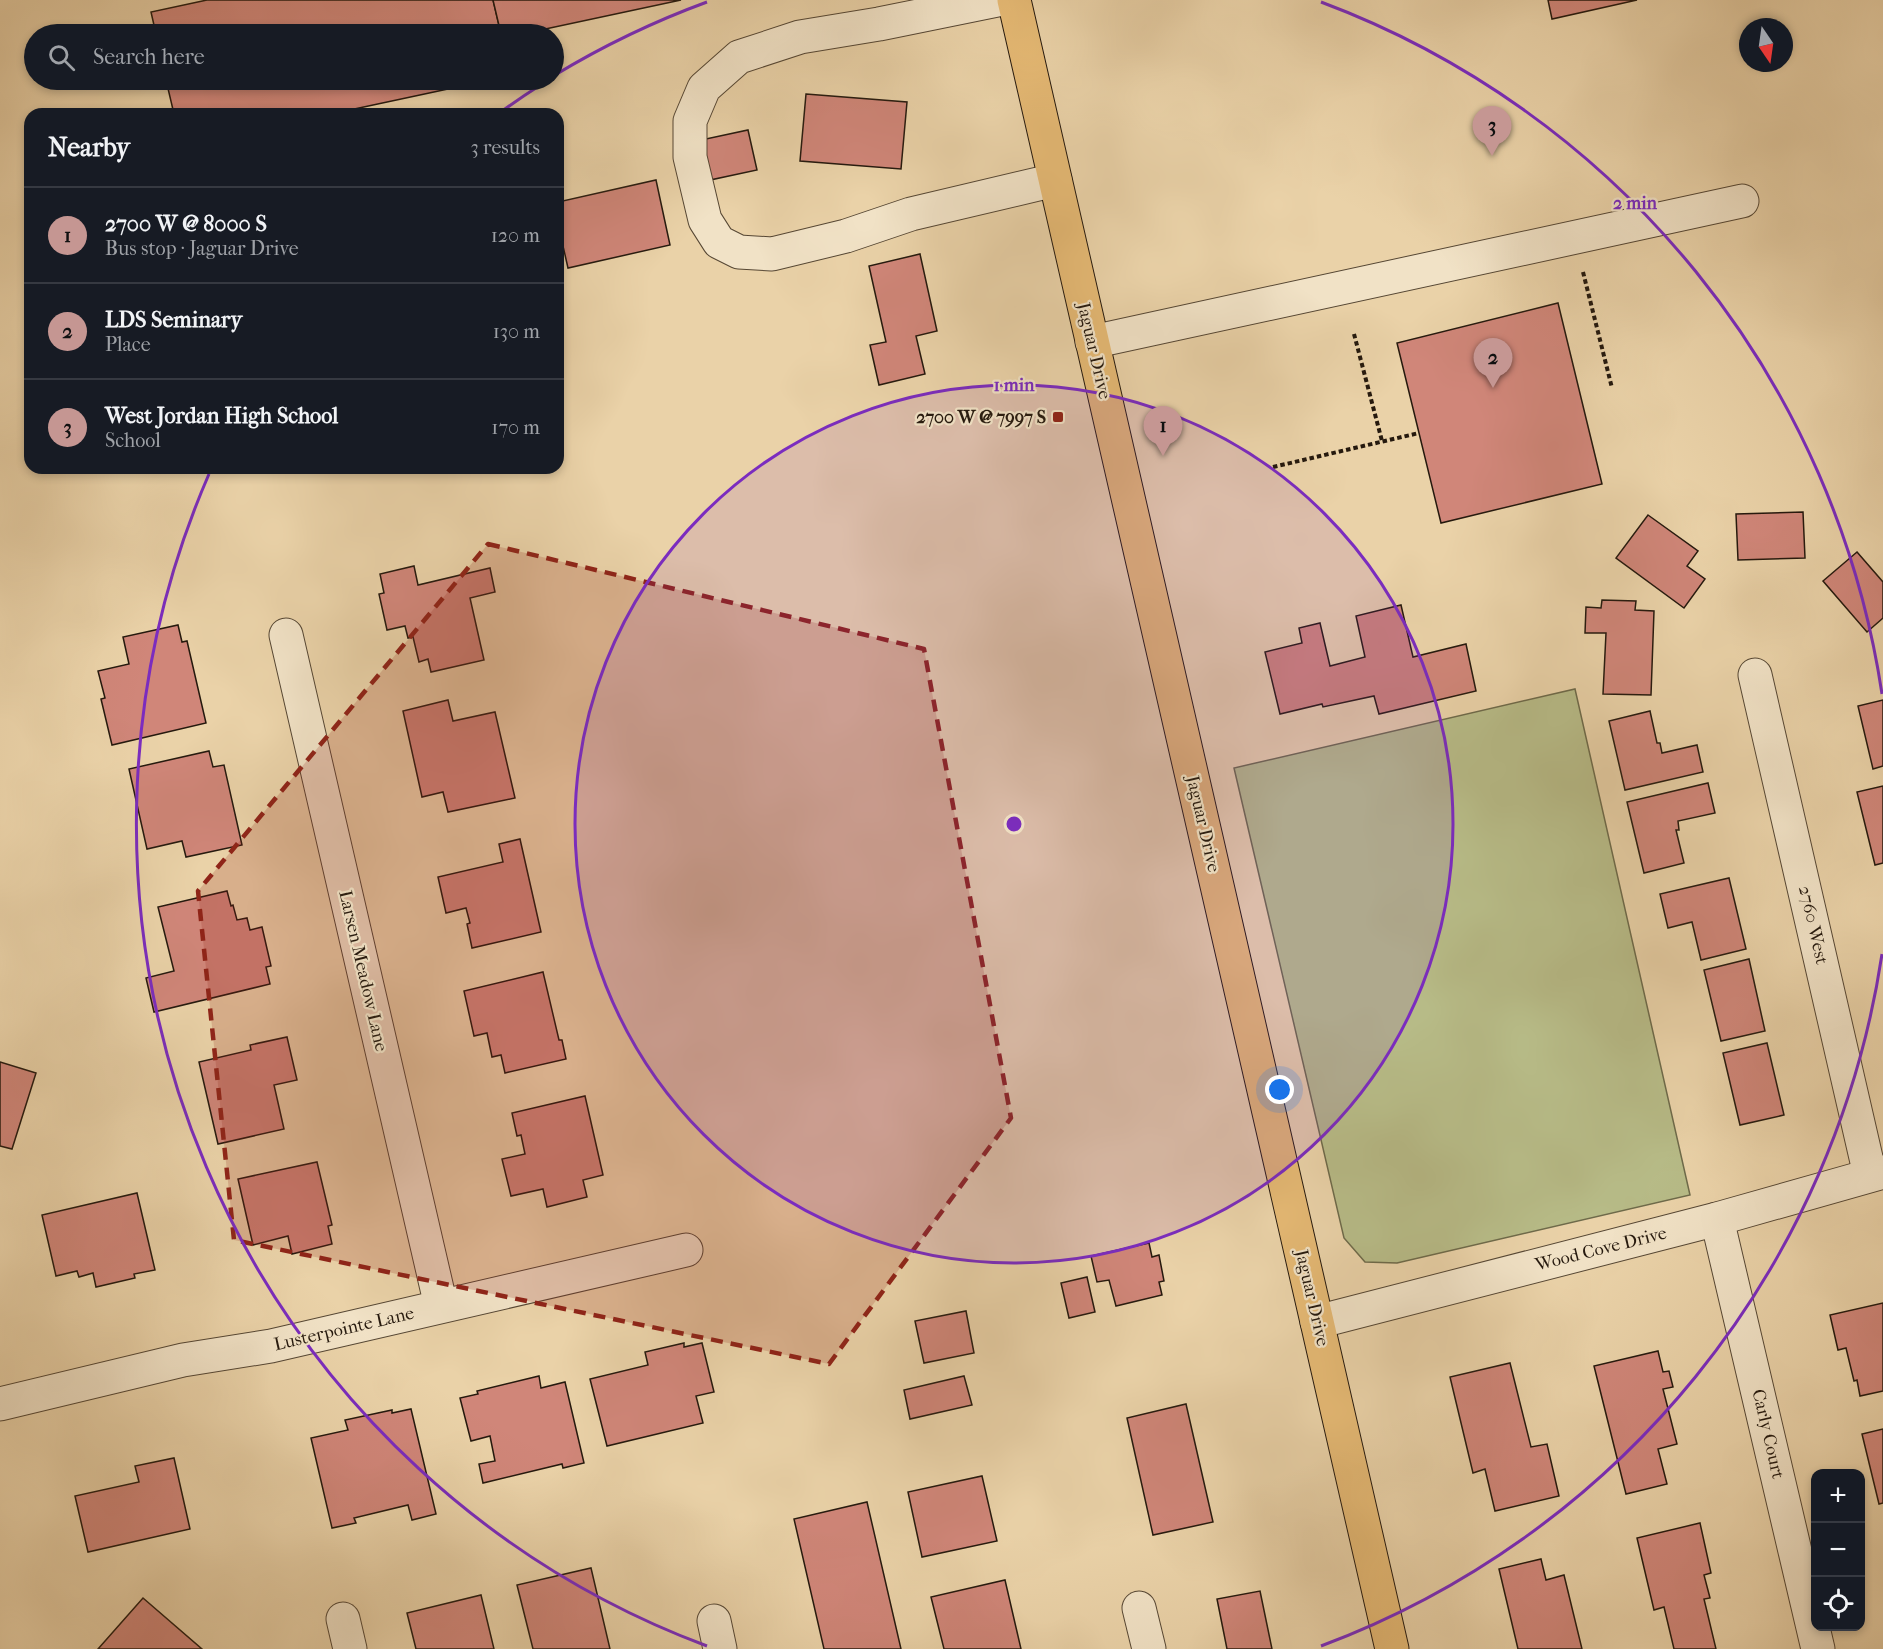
<!DOCTYPE html>
<meta charset="utf-8">
<style>
body{margin:0;font-family:"IM FELL French Canon",serif;background:#242831;color:#f1f3f6}
.controls{position:absolute;right:18px;bottom:18px;display:grid;overflow:hidden;border-radius:12px;box-shadow:0 3px 9px #0003}
.controls button{width:54px;height:54px;display:grid;place-items:center;padding:0;border:0;border-bottom:2px solid #363941;background:#171b24;color:#f1f3f6;font:30px sans-serif}
.compass{position:absolute;left:1739px;top:18px;width:54px;height:54px;border-radius:50%;background:#171b24;box-shadow:0 3px 9px #0003;rotate:167deg}
.you{position:absolute;left:1280px;top:1090px;width:21px;height:21px;margin:-15px;border:4px solid #fff;border-radius:50%;background:#1a73e8;box-shadow:0 0 0 9px #1a73e833}
.badge{display:grid;place-items:center;width:39px;height:39px;border-radius:50%;background:#c59692;color:#111;font-size:20px;font-weight:700}
.pin{position:absolute;translate:-50% -50px;filter:drop-shadow(0 2px 3px #0008)}
.pin::after{content:'';position:absolute;top:32px;width:21px;height:18px;background:inherit;clip-path:polygon(0 0,100% 0,50% 100%)}
.list{margin:0;padding:0;list-style:none}
h2{display:flex;justify-content:space-between;align-items:center;height:78px;margin:0;padding:0 24px;font-size:26px}
h2 small{font-size:20px;font-weight:400;color:#9ea1a6}
.list li{display:grid;grid-template-columns:39px 1fr auto;gap:18px;align-items:center;box-sizing:border-box;height:96px;padding:0 24px;border-top:2px solid #363941}
.list b{display:block;font-size:22px;white-space:nowrap}
.list p{margin:0;font-size:20px;white-space:nowrap;color:#9ea1a6}
.list em{font-size:20px;font-style:normal;color:#9ea1a6}
.icon{flex:none;width:33px;height:33px;fill:none;stroke:currentColor;stroke-width:2;stroke-linecap:round;stroke-linejoin:round}
.map{position:relative;flex:none;width:1883px;height:1649px;overflow:hidden}
.search{position:absolute;background:#171b24;box-shadow:0 3px 9px #0003;left:24px;top:24px;width:540px;height:66px;display:flex;align-items:center;gap:15px;box-sizing:border-box;padding:0 21px;border-radius:33px;color:#9ea1a6;font-size:22px}
.panel{position:absolute;background:#171b24;box-shadow:0 3px 9px #0003;left:24px;top:108px;width:540px;height:366px;border-radius:18px}
.map>svg:first-child{display:block}
</style>
<div class="map">
<svg width="1883" height="1649" viewBox="0 0 1883 1649">
<rect width="100%" height="100%" fill="#ead2a8"/>
<filter id="stains"><feTurbulence type="fractalNoise" baseFrequency=".00333" numOctaves="4"/><feColorMatrix values="0 0 0 0 .2 0 0 0 0 .09 0 0 0 0 .02 0 0 0 .5 -.17"/></filter>
<radialGradient id="worn" r=".72"><stop offset=".6" stop-color="#630" stop-opacity="0"/><stop offset="1" stop-color="#630" stop-opacity=".3"/></radialGradient>
<path fill="#b7bb87" stroke="#6e6a4a" stroke-width="1.5" d="M1575,689l115,506 -293,68 -32,-1 -21,-24 -110,-470z"/>
<g fill="#d08679" stroke="#25190e" stroke-width="1.5">
<path d="M207,0h286l8,34h-345l-5,-22z"/>
<path d="M493,0h188l-159,34h-21z"/>
<path d="M1548,0h89l-85,19z"/>
<path d="M166,80h324l-159,34h-157z"/>
<path d="M806,94l101,8 -6,67 -101,-8z"/>
<path d="M748,130l9,40 -47,10 -9,-40z"/>
<path d="M656,180l14,65 -102,23 -10,-44v-22z"/>
<path d="M920,254l17,77 -21,5 9,38 -46,11 -9,-40 16,-3 -17,-76z"/>
<path d="M1558,303l44,181 -161,39 -44,-180z"/>
<path d="M1803,512l2,46 -67,2 -2,-46z"/>
<path d="M1648,515l50,36 -11,15 18,13 -21,29 -68,-50z"/>
<path d="M1857,552l26,30v36l-16,14 -44,-51z"/>
<path d="M414,566l4,19 72,-17 5,24 -25,6 14,62 -53,12 -3,-13 -9,3 -6,-25 -5,1 -3,-12 -18,4 -8,-36 5,-1 -4,-19z"/>
<path d="M1602,600l34,1 -1,9 19,1 -3,84 -48,-1 3,-61h-21l1,-26 15,1z"/>
<path d="M1401,605l12,52 53,-13 10,47 -97,23 -5,-18 -51,11 -1,-3 -42,10 -15,-62 37,-9 -3,-15 21,-5 10,43 35,-9 -9,-41z"/>
<path d="M178,625l4,17 5,-1 19,82 -94,22 -11,-46 4,-1 -7,-27 31,-7 -6,-27z"/>
<path d="M448,700l5,21 42,-9 20,86 -67,14 -5,-20 -21,5 -19,-86z"/>
<path d="M1883,700v66l-10,3 -15,-63z"/>
<path d="M1650,711l7,32h3l2,10 35,-8 6,27 -78,18 -16,-69z"/>
<path d="M209,751l4,16 11,-2 18,80 -56,12 -4,-16 -35,8 -18,-80z"/>
<path d="M1708,783l7,30 -37,8 1,9h-3l8,33 -40,10 -17,-71z"/>
<path d="M1883,786v77l-8,2 -18,-73z"/>
<path d="M520,839l21,93 -69,16 -5,-24 3,-1 -4,-15 -20,5 -8,-36 65,-15 -4,-18z"/>
<path d="M1729,878l17,71 -45,11 -9,-38 -24,6 -8,-34z"/>
<path d="M227,891l4,15 2,-1 4,15 10,-2 3,12 12,-3 9,39 -5,1 4,17 -116,28 -8,-34 28,-7 -16,-64z"/>
<path d="M1749,959l16,72 -44,10 -17,-71z"/>
<path d="M543,972l16,68h3l4,19 -61,14 -4,-18 -9,2 -5,-24 -13,3 -10,-45z"/>
<path d="M287,1037l10,43 -23,5 10,44 -66,15 -19,-82 52,-12 -1,-5z"/>
<path d="M1767,1043l17,72 -44,10 -17,-72z"/>
<path d="M0,1062l36,11 -24,76 -12,-3z"/>
<path d="M585,1096l18,79 -20,5 4,17 -40,10 -4,-18 -32,7 -9,-37 23,-5 -4,-19 -4,1 -5,-23z"/>
<path d="M317,1162l15,63 -4,1 4,18 -40,10 -4,-18 -35,9 -15,-66z"/>
<path d="M137,1193l18,77 -21,4 1,4 -39,9 -3,-14 -14,4 -2,-6 -21,5 -14,-61z"/>
<path d="M1149,1243l3,14 7,-2 5,26 -5,1 3,13 -46,11 -7,-26 -12,2 -6,-26z"/>
<path d="M1087,1277l8,35 -26,6 -8,-35z"/>
<path d="M1883,1303v88l-23,5 -3,-16 -3,1 -8,-33 -8,2 -8,-35z"/>
<path d="M966,1311l8,42 -50,10 -9,-42z"/>
<path d="M684,1343v4l18,-4 12,49 -18,4 7,27 -96,23 -17,-67 58,-14 -3,-13z"/>
<path d="M1658,1351l5,21 6,-1 4,16 -10,2 14,55 -19,5 9,35 -41,10 -32,-128z"/>
<path d="M1510,1363l21,84 16,-3 12,52 -64,15 -10,-42 -12,4 -23,-96z"/>
<path d="M539,1376l2,12 24,-6 19,81 -21,5 -1,-4 -79,19 -4,-19 16,-3 -5,-25 -19,5 -11,-43 18,-4 -1,-3z"/>
<path d="M964,1376l8,29 -62,14 -6,-29z"/>
<path d="M1186,1404l27,118 -60,13 -26,-117z"/>
<path d="M411,1409l25,105 -24,6 -4,-15 -54,13 2,5 -24,5 -21,-90 37,-8 -3,-10 47,-10v3z"/>
<path d="M1883,1429v74l-4,1 -17,-70z"/>
<path d="M174,1458l16,71 -102,23 -13,-56 64,-14 -4,-16z"/>
<path d="M982,1476l15,65 -75,16 -14,-65z"/>
<path d="M867,1502l34,147h-77l-30,-130z"/>
<path d="M1700,1523l11,50 -7,2 6,23 -6,1 12,50h-42l-10,-42 -10,3 -17,-72z"/>
<path d="M1541,1559l5,21 18,-5 18,74h-64l-19,-80z"/>
<path d="M591,1568l19,81h-77l-16,-64z"/>
<path d="M1005,1580l16,69h-77l-13,-52z"/>
<path d="M1260,1591l12,58h-45l-10,-50z"/>
<path d="M481,1595l13,54h-78l-9,-36z"/>
<path d="M143,1598l59,51h-104z"/>
</g>
<g fill="none" stroke-linecap="round" stroke-linejoin="round">
<g stroke="#564734" stroke-width="35">
<g id="minor">
<path d="M997,0l-118,24 -79,13 -61,20 -35,31 -14,33v36l15,63 14,22 20,10 33,2 74,-18 65,-22 144,-34"/>
<path d="M1092,342l650,-141"/>
<path d="M286,635l155,671"/>
<path d="M1755,675l115,500"/>
<path d="M1717,1219l101,430"/>
<path d="M1317,1322l400,-103 166,-47"/>
<path d="M0,1404l183,-44 88,-14 415,-96"/>
<path d="M1139,1608l10,41"/>
<path d="M343,1619l7,30"/>
<path d="M714,1621l6,28"/>
</g>
</g>
<g stroke="#25190e" stroke-width="35">
<path id="major" d="M1014,0l378,1649"/>
</g>
<g stroke="#25190e" stroke-width="4" stroke-dasharray="4.5 3" stroke-linecap="butt">
<path d="M1583,272l29,116"/>
<path d="M1354,334l28,107"/>
<path d="M1273,467l146,-34"/>
</g>
<use href="#minor" stroke="#f1e2c6" stroke-width="33"/>
<use href="#major" stroke="#e5b974" stroke-width="33"/>
</g>
<path fill="#8f2418" fill-opacity="0.2" stroke="#8f2418" stroke-width="4.5" stroke-dasharray="12 8" stroke-linejoin="round" d="M488,544l436,105 87,469 -182,246 -595,-124 -36,-349z"/>
<circle cx="1014" cy="824" r="439" fill="#7b2cbf" fill-opacity=".12"/>
<g fill="none" stroke="#7b2cbf" stroke-width="3">
<circle cx="1014" cy="824" r="439"/>
<path d="M1882 954A878 878 0 0 1 1321 1646M707 1646A878 878 0 0 1 209 474M498 114A878 878 0 0 1 542 84M555 75A878 878 0 0 1 707 2M1321 2A878 878 0 0 1 1882 694"/>
</g>
<rect fill="#8f2418" stroke="#f1e2c6" stroke-width="2" x="1052" y="411" width="12" height="12" rx="3"/>
<g text-anchor="middle" dominant-baseline="central" stroke-width="4.5" stroke-linejoin="round" paint-order="stroke">
<g font-size="18" fill="#25190e" stroke="#f1e2c6">
<text transform="translate(1094 351) rotate(77)">Jaguar Drive</text>
<text transform="translate(1203 824) rotate(77)">Jaguar Drive</text>
<text transform="translate(1813 925) rotate(77)">2760 West</text>
<text transform="translate(363 971) rotate(77)">Larsen Meadow Lane</text>
<text transform="translate(1601 1249) rotate(-14)">Wood Cove Drive</text>
<text transform="translate(1312 1298) rotate(77)">Jaguar Drive</text>
<text transform="translate(344 1329) rotate(-13)">Lusterpointe Lane</text>
<text transform="translate(1768 1434) rotate(77)">Carly Court</text>
</g>
<g font-size="18" font-weight="bold" fill="#25190e" stroke="#f1e2c6" text-anchor="end">
<text x="1046" y="417">2700 W @ 7997 S</text>
</g>
</g>
<circle cx="1014" cy="824" r="9" fill="#7b2cbf" stroke="#f1e2c6" stroke-width="3"/>
<g font-size="18" text-anchor="middle" font-weight="bold" fill="#7b2cbf" stroke="#f1e2c6" stroke-width="4.5" stroke-linejoin="round" paint-order="stroke">
<text x="1635" y="209">2 min</text>
<text x="1014" y="391">1 min</text>
</g>
<rect width="100%" height="100%" filter="url(#stains)"/>
<rect width="100%" height="100%" fill="url(#worn)"/>
</svg>
<div class="controls">
<button>+</button>
<button>−</button>
<button><svg class="icon" aria-label="locate" viewBox="0 0 24 24"><circle cx="12" cy="12" r="6"/><path d="M12 2v4M12 18v4M2 12h4M18 12h4"/></svg></button>
</div>
<svg class="compass" viewBox="-18 -18 36 36"><path d="M0-13l5 13h-10z" fill="#e53935"/><path d="M0 13l5-13h-10z" fill="#9ea1a6"/></svg>
<div class="you"></div>
<div class="pin badge" style="left:1163px;top:456px">1</div>
<div class="pin badge" style="left:1493px;top:388px">2</div>
<div class="pin badge" style="left:1492px;top:156px">3</div>
<div class="search"><svg class="icon" aria-label="search" viewBox="0 0 24 24"><circle cx="10" cy="10" r="6"/><path d="M15 15l6 6"/></svg>Search here</div>
<section class="panel">
<h2>Nearby<small>3 results</small></h2>
<ul class="list">
<li><span class="badge">1</span><div><b>2700 W @ 8000 S</b><p>Bus stop · Jaguar Drive</p></div><em>120 m</em></li>
<li><span class="badge">2</span><div><b>LDS Seminary</b><p>Place</p></div><em>130 m</em></li>
<li><span class="badge">3</span><div><b>West Jordan High School</b><p>School</p></div><em>170 m</em></li>
</ul>
</section>
</div>
